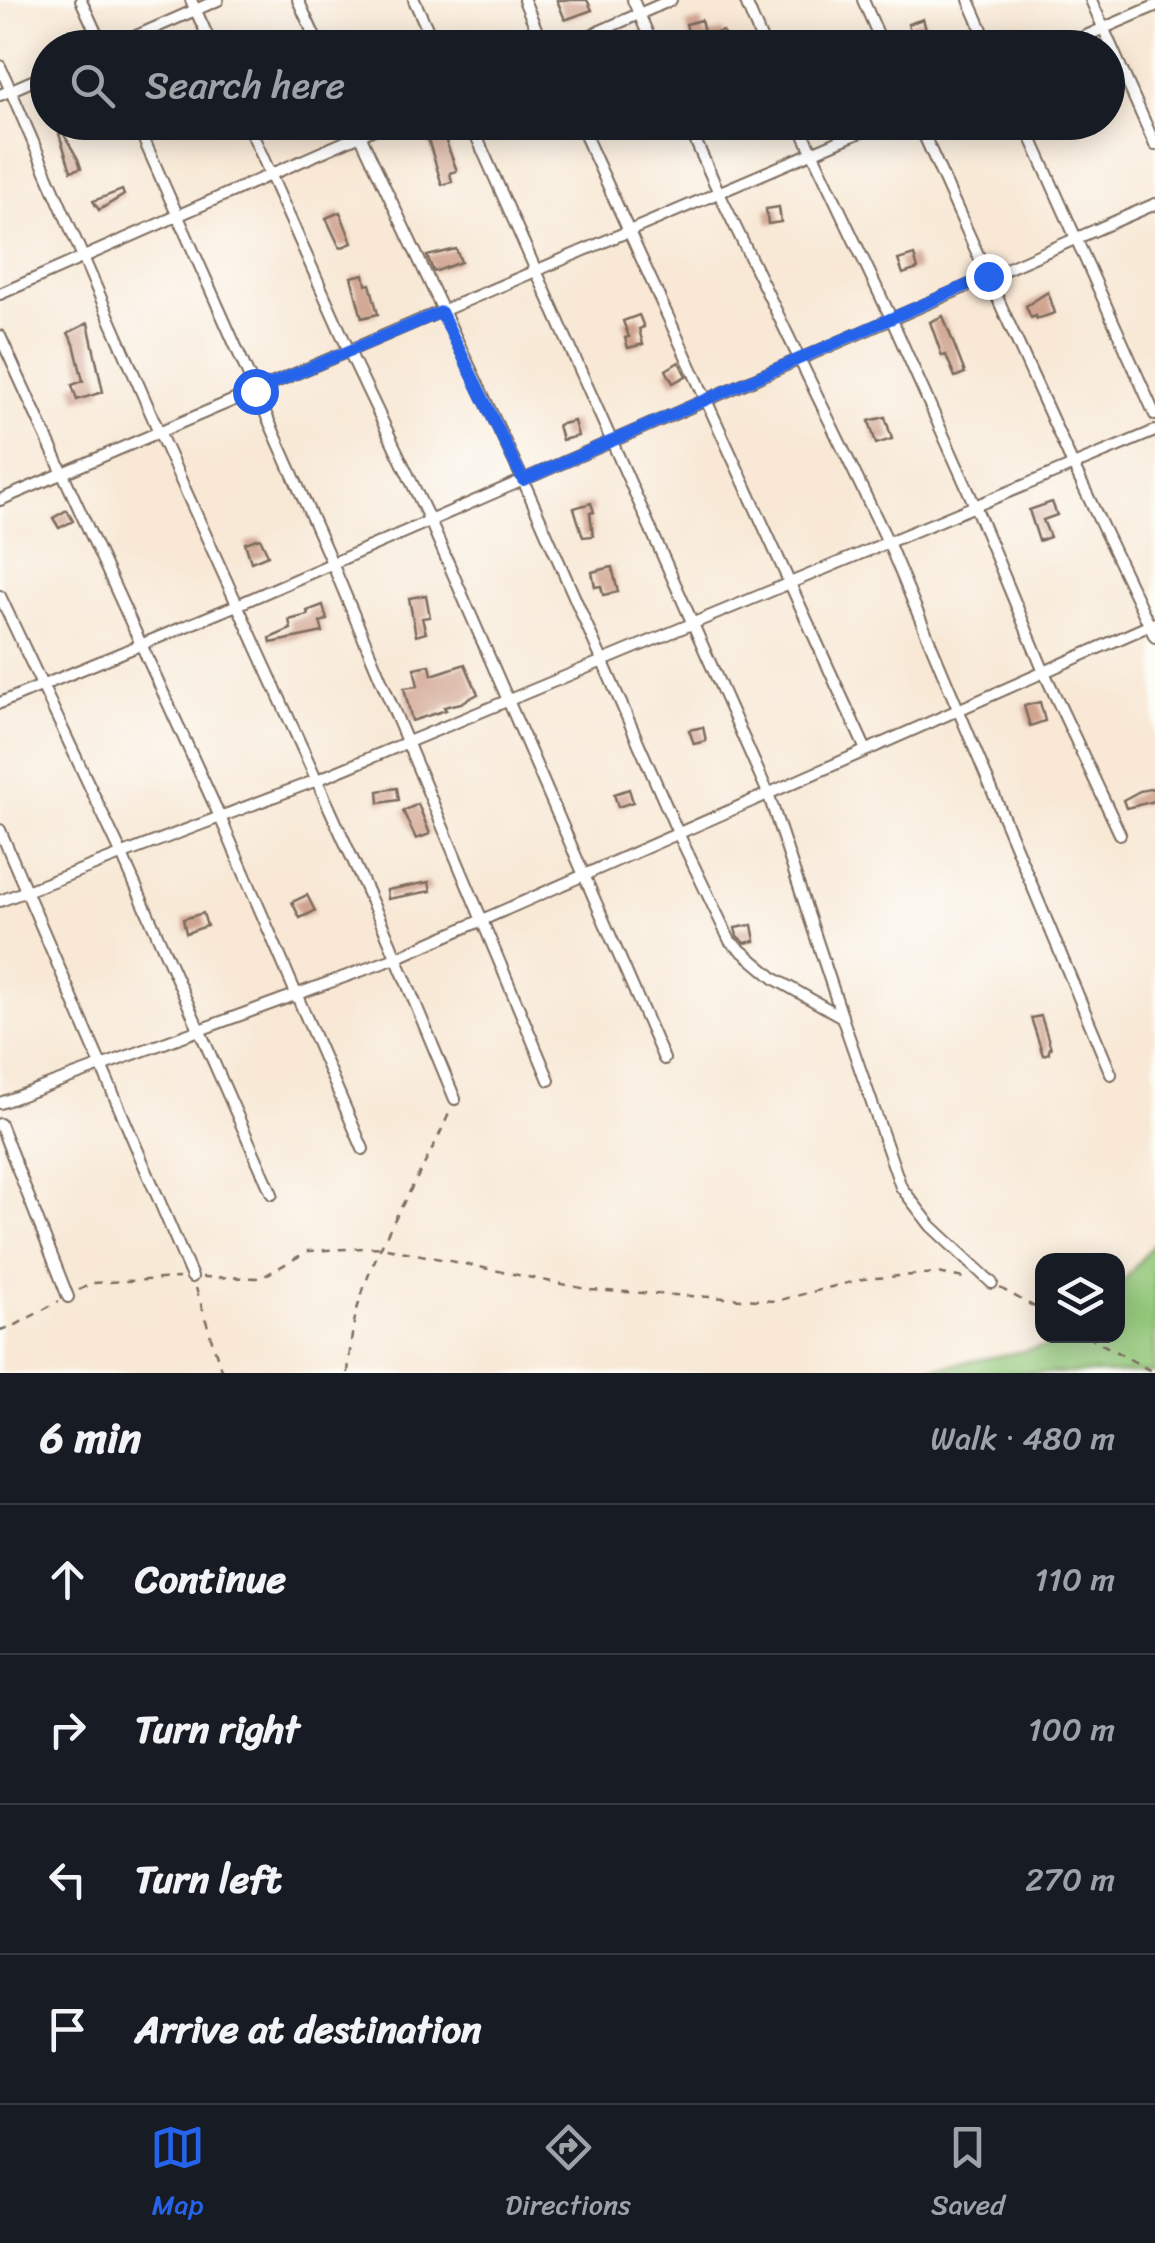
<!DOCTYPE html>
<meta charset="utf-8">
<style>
body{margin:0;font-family:Sriracha,sans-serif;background:#20242c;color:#f1f3f6}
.controls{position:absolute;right:30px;bottom:30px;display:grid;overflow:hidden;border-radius:20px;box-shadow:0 5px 25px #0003}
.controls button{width:90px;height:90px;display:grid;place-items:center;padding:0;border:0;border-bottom:2px solid #363941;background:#171b24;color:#f1f3f6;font:50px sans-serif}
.stop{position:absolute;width:30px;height:30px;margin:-22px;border:8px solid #2563eb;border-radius:50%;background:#fff}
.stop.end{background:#2563eb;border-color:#fff;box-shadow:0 2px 10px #0008}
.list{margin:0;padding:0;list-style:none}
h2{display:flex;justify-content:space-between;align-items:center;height:130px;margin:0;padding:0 40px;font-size:42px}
h2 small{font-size:32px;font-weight:400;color:#9ea1a6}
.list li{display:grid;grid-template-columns:65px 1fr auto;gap:30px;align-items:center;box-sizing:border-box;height:150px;padding:0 40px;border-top:2px solid #363941}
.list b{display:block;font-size:38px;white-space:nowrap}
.list em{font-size:32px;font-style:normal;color:#9ea1a6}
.icon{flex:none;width:55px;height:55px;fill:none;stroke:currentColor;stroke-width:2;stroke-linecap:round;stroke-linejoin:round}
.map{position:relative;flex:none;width:1155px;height:1373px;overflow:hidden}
.search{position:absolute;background:#171b24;box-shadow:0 5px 25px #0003;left:30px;right:30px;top:30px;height:110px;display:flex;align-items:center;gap:25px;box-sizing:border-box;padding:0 35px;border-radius:55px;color:#9ea1a6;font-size:38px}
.sheet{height:730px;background:#171b24}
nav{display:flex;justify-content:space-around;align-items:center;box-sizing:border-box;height:140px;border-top:2px solid #363941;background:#171b24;font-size:28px;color:#9ea1a6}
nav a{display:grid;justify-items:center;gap:5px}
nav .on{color:#2563eb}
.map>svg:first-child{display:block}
</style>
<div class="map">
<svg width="1155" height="1373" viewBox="0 0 1155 1373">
<rect width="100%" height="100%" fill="#fdfcf7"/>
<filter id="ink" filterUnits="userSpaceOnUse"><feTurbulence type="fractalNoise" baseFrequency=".01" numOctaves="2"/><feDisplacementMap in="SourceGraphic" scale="20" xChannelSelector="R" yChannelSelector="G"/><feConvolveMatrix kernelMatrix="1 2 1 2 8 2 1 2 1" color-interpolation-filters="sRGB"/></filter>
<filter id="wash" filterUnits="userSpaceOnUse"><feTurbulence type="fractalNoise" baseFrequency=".0048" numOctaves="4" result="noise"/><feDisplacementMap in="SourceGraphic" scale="40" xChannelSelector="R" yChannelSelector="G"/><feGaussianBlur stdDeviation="2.25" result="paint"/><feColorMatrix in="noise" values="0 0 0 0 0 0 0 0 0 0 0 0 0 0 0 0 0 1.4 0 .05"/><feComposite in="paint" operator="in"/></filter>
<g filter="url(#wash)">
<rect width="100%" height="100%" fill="#f8e8d5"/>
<path fill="#91c778" stroke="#66784b" stroke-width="2.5" d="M1155,1242v131h-245l164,-32 5,-5h39v-48z"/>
<g id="blocks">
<g fill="#d0a38f">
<path d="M557,0h30l5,10 -27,10z"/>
<path d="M923,19l5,17 -15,5 -5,-17z"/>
<path d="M701,20l4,16 18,-5 5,17h-36l-6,-24z"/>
<path d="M442,131l15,40 -7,2 2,9 -10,3 -15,-49z"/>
<path d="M63,133l15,26 3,9 -10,3 -12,-37z"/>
<path d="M122,190l2,5 -25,15 -6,-9z"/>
<path d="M779,207l2,15 -13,2 -2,-15z"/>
<path d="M340,212l12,31 -12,5 -14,-30z"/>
<path d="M456,249l5,13 -27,10 -7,-16z"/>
<path d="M914,255l4,14 -15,5 -5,-14z"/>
<path d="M364,274l2,11 4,-1 8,30 -16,4 -11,-41z"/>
<path d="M1048,292l7,21 -18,6 -1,-3 -5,2 -5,-12z"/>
<path d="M639,315l5,12 -5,2 4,15 -15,4 -3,-10 4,-1 -6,-16z"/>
<path d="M943,316l22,57 -10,4 -9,-22 -4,1 -12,-34z"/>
<path d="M88,323l15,69 -26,8 -5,-15 11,-4 -9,-37 -6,-11z"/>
<path d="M679,362l7,14 -13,7 -7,-13z"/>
<path d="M885,417l7,22 -16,5 -7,-23z"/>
<path d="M574,421l4,15 -16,4 -4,-15z"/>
<path d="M1052,502l5,13 -14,5 7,17 -11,4 -10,-31z"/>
<path d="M591,503l3,9 -4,1 3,23 -10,1 -9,-29z"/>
<path d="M67,510l6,11 -14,7 -6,-10z"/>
<path d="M260,538l8,17 -17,7 -6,-19z"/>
<path d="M612,567l6,25 -15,3 -2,-9 -6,1 -3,-15z"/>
<path d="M426,595l4,22 -8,1 4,15 -10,3 -7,-38z"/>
<path d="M323,605l4,15 -7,2 3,10 -52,11 -1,-5 21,-9 -2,-9 19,-5 -1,-4z"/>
<path d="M465,664l13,30 -17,9 -17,4 2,3 -34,11 -8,-33 14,-2 -4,-18 16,-3 2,10z"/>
<path d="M1040,702l5,19 -15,5 -6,-20z"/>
<path d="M703,727l3,14 -12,3 -5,-14z"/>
<path d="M397,788l2,12 -20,3 -1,-12z"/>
<path d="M1155,788v13l-29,7 -3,-8 17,-9z"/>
<path d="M629,789l4,13 -15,5 -4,-13z"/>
<path d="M418,804l12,30 -14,5 -13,-28z"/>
<path d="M429,882l2,9 -43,8 -1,-9z"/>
<path d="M307,895l8,16 -15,7 -8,-16z"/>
<path d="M203,913l4,13 -21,7 -3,-14z"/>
<path d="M752,925l3,16 -10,2 -8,-7 -2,-8z"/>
<path d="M1041,1016l10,32h-2v5l-6,2 -12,-37z"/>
</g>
</g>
</g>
<g filter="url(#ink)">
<use href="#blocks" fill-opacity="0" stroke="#7d6c5e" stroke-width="2.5"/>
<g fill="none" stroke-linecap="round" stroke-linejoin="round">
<g stroke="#7d6c5e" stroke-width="14">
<g id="street">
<path d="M81,0l22,48"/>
<path d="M191,0l22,48"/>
<path d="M298,0l22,48"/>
<path d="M414,0l22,48"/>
<path d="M524,0l20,48"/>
<path d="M633,0l21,48"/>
<path d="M745,0l20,48"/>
<path d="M863,0l21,48"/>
<path d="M969,0l21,48"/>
<path d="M1091,0l64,145"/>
<path d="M109,48l109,-48"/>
<path d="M561,48l110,-48"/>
<path d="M1058,48l97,-42"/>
<path d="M0,66l159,366 227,501 69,166"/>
<path d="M0,95l48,-21"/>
<path d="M136,122l196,441 217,517"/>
<path d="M247,122l102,229 81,170 234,538"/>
<path d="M354,122l169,358 155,353 52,108 45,38 67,38 59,170 30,39 61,57"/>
<path d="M470,122l298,671 74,223"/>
<path d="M579,122l287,628"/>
<path d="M687,122l32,71 169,349 223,532"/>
<path d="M798,122l93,196 84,188 69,166 76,162"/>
<path d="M918,122l155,343 82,172"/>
<path d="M1024,122l131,293"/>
<path d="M0,294l390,-172"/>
<path d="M0,336l220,481 143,332"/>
<path d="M0,500l884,-378"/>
<path d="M0,596l122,259 150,339"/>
<path d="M0,703l237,-98 918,-401"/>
<path d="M0,830l192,447"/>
<path d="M0,901l317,-121 838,-349"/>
<path d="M0,1103l396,-145 759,-335"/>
<path d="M0,1124l68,173"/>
</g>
</g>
<g stroke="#7d6c5e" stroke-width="2.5" stroke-dasharray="8 8" stroke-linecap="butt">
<path d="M202,1277l59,1 47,-27 74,-4 209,43 185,11 87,-22 75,-6 31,6"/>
<path d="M196,1288l26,85"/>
<path d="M1000,1288l42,23"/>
<path d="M79,1290l14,-7 86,-5"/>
<path d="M0,1330l14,-4 45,-25"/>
<path d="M1087,1336l68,37"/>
<path d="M348,1373c2,-23 4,-48 11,-70 20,-68 64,-127 91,-192"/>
</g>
<use href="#street" stroke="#fff" stroke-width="10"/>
</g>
</g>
<g fill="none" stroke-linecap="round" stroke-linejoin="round" filter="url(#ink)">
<path stroke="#2563eb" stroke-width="12" d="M255,391l186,-79 82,168 465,-204"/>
</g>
</svg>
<div class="controls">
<button><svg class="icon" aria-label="layers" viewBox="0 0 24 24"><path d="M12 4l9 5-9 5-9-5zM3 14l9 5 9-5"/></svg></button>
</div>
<div class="stop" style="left:255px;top:391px"></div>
<div class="stop end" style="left:988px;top:276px"></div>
<div class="search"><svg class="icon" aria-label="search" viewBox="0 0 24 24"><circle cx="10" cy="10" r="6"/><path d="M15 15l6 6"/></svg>Search here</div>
</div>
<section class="sheet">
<h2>6 min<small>Walk · 480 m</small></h2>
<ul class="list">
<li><svg class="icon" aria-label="ahead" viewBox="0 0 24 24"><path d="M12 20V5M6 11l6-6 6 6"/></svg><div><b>Continue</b></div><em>110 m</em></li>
<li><svg class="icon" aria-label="right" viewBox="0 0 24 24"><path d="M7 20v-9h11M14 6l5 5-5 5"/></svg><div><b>Turn right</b></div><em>100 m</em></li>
<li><svg class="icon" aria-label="left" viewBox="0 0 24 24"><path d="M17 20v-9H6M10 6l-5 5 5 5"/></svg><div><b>Turn left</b></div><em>270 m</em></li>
<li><svg class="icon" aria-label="arrive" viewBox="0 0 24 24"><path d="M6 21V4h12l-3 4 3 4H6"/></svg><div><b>Arrive at destination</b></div></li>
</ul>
</section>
<nav>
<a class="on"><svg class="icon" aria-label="map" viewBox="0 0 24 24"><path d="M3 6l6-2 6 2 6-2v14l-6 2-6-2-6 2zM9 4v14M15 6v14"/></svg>Map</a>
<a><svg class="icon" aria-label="directions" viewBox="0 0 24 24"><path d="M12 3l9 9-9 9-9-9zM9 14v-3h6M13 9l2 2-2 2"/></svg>Directions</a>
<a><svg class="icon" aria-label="saved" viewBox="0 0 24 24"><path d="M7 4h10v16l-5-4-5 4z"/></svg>Saved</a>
</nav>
